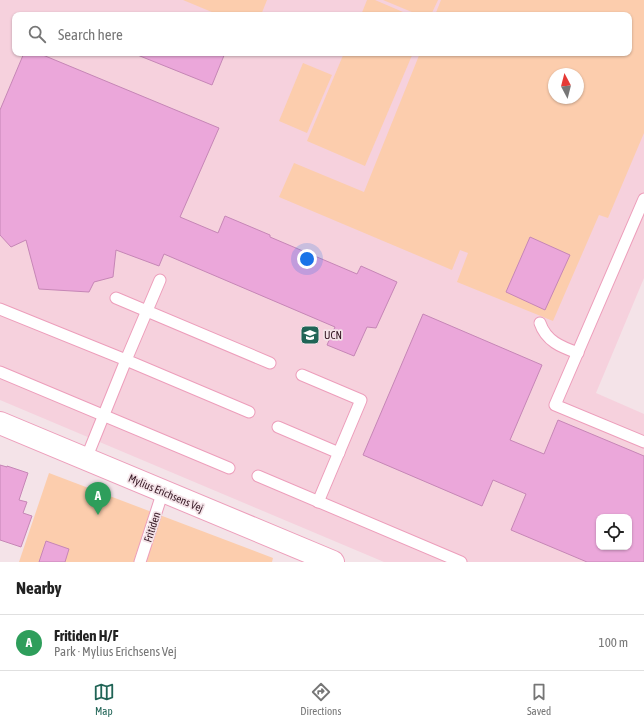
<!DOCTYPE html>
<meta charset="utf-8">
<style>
body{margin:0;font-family:"Asap Condensed",sans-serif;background:#f6f6f6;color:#222}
.controls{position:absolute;right:12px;bottom:12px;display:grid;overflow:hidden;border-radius:8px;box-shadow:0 1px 3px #0004}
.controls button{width:36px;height:36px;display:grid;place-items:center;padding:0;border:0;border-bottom:1px solid #e0e0e0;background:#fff;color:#222;font:20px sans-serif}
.compass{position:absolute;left:548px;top:68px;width:36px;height:36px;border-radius:50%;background:#fff;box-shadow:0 1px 3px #0004;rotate:353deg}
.you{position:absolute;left:307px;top:259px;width:14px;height:14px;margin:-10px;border:3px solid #fff;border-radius:50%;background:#1a73e8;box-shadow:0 0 0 6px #1a73e833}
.badge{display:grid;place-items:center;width:26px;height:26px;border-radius:50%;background:#206456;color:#fff;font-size:13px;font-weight:700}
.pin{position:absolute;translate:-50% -33px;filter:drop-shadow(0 1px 2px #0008)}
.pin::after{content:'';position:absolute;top:21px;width:14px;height:12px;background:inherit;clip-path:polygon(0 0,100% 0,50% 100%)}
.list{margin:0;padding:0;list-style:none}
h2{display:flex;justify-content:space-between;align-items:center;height:52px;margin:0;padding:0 16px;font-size:17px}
h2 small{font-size:13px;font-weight:400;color:#767676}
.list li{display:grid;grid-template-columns:26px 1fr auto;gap:12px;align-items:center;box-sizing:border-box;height:56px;padding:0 16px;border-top:1px solid #e0e0e0}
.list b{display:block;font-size:15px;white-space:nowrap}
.list p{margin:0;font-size:13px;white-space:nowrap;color:#767676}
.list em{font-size:13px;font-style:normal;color:#767676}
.icon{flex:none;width:22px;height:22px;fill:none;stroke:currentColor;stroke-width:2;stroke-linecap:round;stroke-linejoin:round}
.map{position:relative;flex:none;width:644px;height:562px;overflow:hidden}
.search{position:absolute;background:#fff;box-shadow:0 1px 3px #0004;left:12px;right:12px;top:12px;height:44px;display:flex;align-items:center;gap:10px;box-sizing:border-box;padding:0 14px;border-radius:8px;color:#767676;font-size:15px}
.sheet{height:108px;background:#fff}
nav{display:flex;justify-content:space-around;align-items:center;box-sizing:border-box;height:56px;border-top:1px solid #e0e0e0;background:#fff;font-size:11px;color:#767676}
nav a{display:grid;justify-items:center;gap:2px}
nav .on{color:#206456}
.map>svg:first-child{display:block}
</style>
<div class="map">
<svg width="644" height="562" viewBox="0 0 644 562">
<rect width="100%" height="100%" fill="#f4e3e8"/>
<path fill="#f6d1dd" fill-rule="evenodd" d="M0,0h644v278l-48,115 48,21v148h-260l-384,-162zM15,15h614v38h-614zM554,74h24v24h-24zM599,517h30v30h-30z"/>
<g fill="#fccdad" fill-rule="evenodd">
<path d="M183,0h84l-6,15h-42z"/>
<path d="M367,0h8l35,15h-49z"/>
<path d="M383,0h55l-7,15h-12z"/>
<path d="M441,0h203v133l-36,85 -9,-3 -46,106 -96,-39 11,-29 -8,-3 -8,20 -173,-73 15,-34 70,29 56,-139h209v-38h-194zM554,74h24v24h-24z"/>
<path d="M344,53h69l-48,113 -58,-25z"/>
<path d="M303,63l29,12 -25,58 -28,-12z"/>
<path d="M49,473l224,85 -1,4h-253z"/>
</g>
<g fill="#eba7da" stroke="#c686b6" fill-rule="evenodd">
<path d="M24,53h14l181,75 -39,89 38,16 7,-17 45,19v2l87,37 4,-8 36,16 -21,46 -9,-1 -13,29 -27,-11 8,-18 -171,-73 -5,12 -43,-16 -3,27 -19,5 -5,10 -50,-3 -13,-49 -15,7 -11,-12v-125z"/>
<path d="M135,53h90l-13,32 -77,-31z"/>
<path d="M530,237l40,18 -25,55 -39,-18z"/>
<path d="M423,314l119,51 -32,75 34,14 14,-34 86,36v106h-57l-76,-32 15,-36 -33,-14 -11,26 -119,-51zM599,517h30v30h-30z"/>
<path d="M0,465l7,2v-1l21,7 -9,27 8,2 -4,11 9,3 -11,31 -21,-7z"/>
<path d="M46,541l23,8 -4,13h-26z"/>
</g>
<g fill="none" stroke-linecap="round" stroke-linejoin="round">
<g stroke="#ed9ebb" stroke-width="13">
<g id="service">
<path d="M644,199l-89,206 89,37"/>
<path d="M160,280l-34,80 123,52"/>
<path d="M116,298l154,65"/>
<path d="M0,309l126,51 -40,99"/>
<path d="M540,323c6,18 21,24 38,30"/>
<path d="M0,372l229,96"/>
<path d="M302,375l59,25 -43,102"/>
<path d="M278,427l61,26"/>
<path d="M258,476l203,86"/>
<path d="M140,562l23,-71"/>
</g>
</g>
<g stroke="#ed9ebb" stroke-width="24">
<path id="tertiary" d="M0,423l333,139"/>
</g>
<use href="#service" stroke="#fff" stroke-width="11"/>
<use href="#tertiary" stroke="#fff" stroke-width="22"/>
</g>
<defs>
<g id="university-square" transform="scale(1)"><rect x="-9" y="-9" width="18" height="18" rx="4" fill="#206456" stroke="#f4e3e8"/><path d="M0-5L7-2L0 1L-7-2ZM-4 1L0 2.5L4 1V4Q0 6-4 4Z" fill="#fff"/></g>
</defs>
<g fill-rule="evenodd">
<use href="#university-square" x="310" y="335"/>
</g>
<g text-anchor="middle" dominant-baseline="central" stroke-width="3.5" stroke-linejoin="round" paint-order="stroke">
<g font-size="11" fill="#341622" stroke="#f4e3e8" text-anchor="start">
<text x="324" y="335">UCN</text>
</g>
<g font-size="11" fill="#341622" stroke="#f4e3e8">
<text transform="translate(166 493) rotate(23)">Mylius Erichsens Vej</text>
<text transform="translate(152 527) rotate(-72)">Fritiden</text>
</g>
</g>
</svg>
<div class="controls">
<button><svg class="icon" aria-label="locate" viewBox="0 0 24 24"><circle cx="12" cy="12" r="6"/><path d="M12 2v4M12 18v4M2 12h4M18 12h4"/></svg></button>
</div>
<svg class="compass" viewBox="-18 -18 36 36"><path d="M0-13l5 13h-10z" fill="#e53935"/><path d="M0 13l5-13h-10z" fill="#767676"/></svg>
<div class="you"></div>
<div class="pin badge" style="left:98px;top:515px;background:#2e9e5b">A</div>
<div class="search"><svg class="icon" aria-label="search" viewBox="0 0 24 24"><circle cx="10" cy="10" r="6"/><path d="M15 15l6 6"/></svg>Search here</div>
</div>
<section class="sheet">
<h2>Nearby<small></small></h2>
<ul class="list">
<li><span class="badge" style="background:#2e9e5b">A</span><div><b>Fritiden H/F</b><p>Park · Mylius Erichsens Vej</p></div><em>100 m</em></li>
</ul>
</section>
<nav>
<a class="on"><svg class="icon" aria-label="map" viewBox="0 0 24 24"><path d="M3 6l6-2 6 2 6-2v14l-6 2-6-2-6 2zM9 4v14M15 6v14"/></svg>Map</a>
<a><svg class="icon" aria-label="directions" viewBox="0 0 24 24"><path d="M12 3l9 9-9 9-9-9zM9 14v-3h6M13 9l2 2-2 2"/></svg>Directions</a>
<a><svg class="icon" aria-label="saved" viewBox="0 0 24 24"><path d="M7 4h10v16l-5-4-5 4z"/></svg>Saved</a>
</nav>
